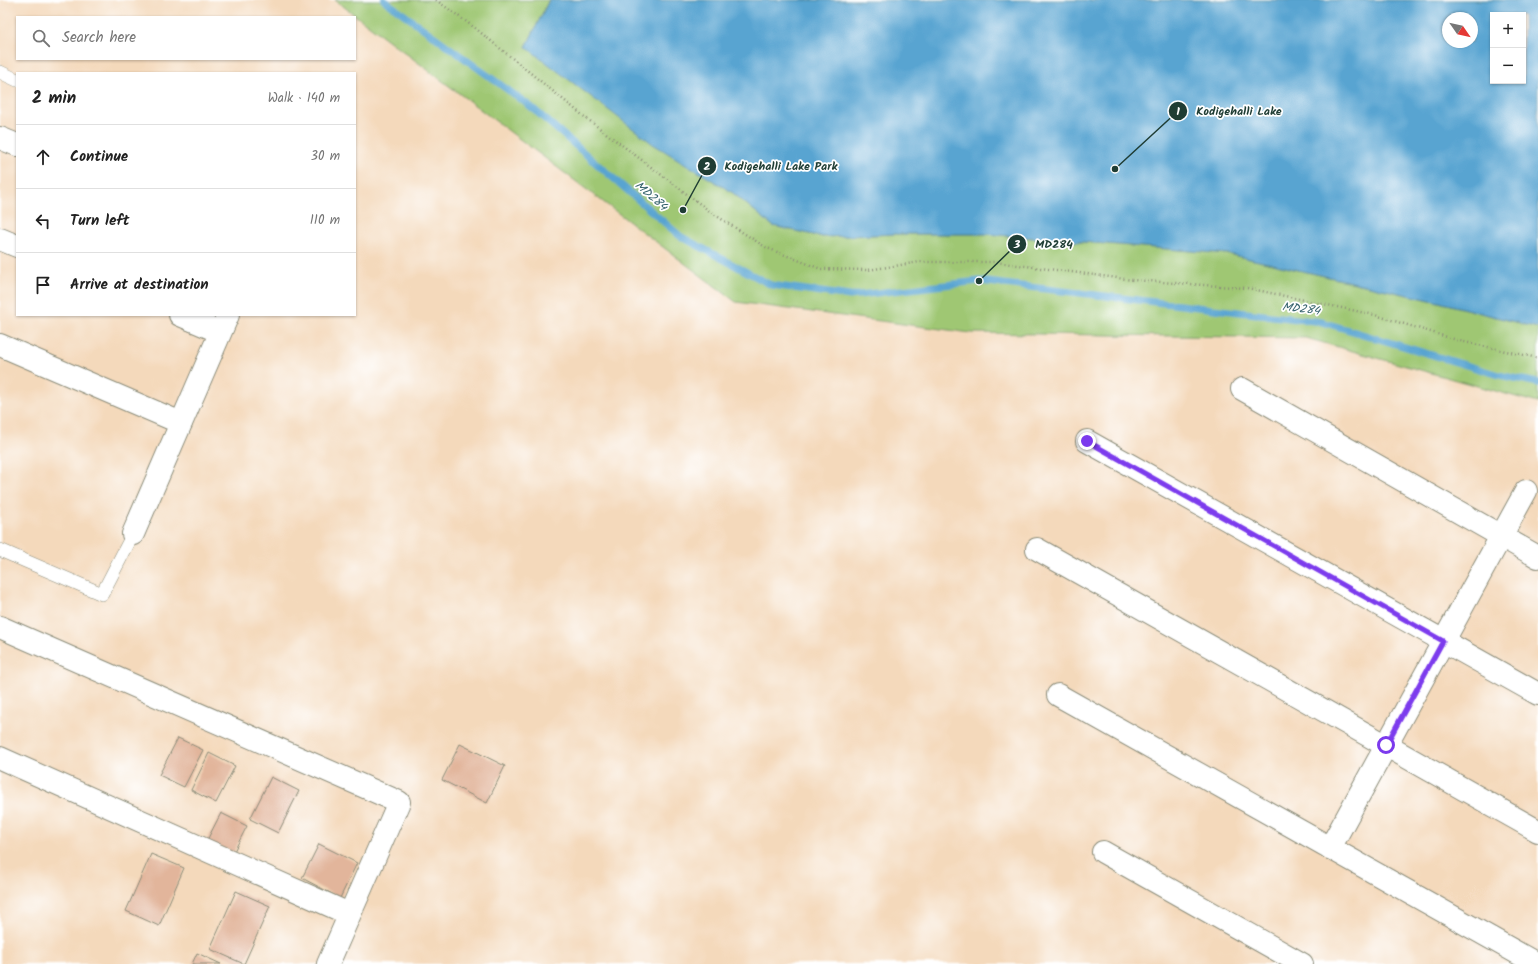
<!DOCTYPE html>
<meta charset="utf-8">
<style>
body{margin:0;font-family:Kalam,sans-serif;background:#f2f2f2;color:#222}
.controls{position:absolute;right:12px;top:12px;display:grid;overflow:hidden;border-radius:0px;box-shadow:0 1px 3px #0004}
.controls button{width:36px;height:36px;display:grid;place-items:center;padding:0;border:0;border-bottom:1px solid #e0e0e0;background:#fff;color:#222;font:20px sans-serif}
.compass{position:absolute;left:1442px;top:12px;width:36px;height:36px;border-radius:50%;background:#fff;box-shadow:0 1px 3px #0004;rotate:124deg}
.stop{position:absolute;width:12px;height:12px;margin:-9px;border:3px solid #7c3aed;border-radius:50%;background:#fff}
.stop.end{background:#7c3aed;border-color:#fff;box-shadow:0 1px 4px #0008}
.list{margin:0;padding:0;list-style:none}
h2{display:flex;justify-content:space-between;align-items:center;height:52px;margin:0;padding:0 16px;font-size:17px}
h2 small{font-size:13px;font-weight:400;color:#767676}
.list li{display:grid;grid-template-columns:26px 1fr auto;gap:12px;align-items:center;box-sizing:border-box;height:64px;padding:0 16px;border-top:1px solid #e0e0e0}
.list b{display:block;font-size:15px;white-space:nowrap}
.list em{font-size:13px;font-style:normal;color:#767676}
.icon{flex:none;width:22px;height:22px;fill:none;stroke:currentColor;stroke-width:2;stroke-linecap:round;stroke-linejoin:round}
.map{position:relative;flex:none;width:1538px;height:964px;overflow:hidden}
.search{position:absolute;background:#fff;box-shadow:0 1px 3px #0004;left:16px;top:16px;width:340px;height:44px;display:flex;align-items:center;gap:10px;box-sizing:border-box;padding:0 14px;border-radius:0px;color:#767676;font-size:15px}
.panel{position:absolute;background:#fff;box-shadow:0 1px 3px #0004;left:16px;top:72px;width:340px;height:244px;border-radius:0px}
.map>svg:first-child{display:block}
</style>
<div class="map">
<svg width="1538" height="964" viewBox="0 0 1538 964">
<rect width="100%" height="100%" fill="#fff"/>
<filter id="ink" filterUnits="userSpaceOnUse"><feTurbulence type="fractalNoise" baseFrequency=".025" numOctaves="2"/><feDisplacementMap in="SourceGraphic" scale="8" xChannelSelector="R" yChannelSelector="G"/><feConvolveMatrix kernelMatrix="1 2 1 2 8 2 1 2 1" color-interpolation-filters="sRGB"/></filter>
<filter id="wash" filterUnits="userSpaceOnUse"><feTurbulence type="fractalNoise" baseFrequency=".012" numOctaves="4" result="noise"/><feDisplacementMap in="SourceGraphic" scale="16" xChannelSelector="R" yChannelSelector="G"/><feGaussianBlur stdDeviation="0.9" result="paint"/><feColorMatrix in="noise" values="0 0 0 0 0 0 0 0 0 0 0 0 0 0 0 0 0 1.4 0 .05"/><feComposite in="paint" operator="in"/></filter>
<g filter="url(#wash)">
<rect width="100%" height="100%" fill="#f4d9bb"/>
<path fill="#9fc773" stroke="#5f8254" d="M335,0h214l-23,47 207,146 40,33 50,11 72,-3h91l242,20 211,48 99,26v75l-232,-65 -335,-5 -235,-31z"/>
<path fill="#59a4d1" stroke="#3c7082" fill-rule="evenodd" d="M549,0h989v328l-99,-26 -211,-48 -242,-20h-91l-72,3 -50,-11 -40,-33 -80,-49 -127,-97zM1493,15h30v66h-30zM1448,18h24v24h-24z"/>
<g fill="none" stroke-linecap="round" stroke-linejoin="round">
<path stroke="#59a4d1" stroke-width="7" d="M384,0l146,106 150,130 91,49 79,11 129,-15 343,41 177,53 39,8"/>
</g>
<g id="blocks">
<g fill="#e2b59b">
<path d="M178,738l25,12 -19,37 -25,-12z"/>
<path d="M460,744l45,22 -18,37 -45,-23z"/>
<path d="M209,753l26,13 -19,37 -25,-13z"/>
<path d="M271,777l28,14 -21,42 -28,-14z"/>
<path d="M221,813l26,13 -17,33 -26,-13z"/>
<path d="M319,844l38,19 -17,35 -38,-20z"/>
<path d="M151,854l33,14 -25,58 -33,-15z"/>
<path d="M236,891l34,15 -26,58 -34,-15z"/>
<path d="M197,953l24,11h-29z"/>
</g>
</g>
</g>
<g filter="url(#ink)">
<use href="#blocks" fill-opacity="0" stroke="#8a8b78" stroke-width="1"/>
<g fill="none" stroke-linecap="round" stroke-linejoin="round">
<g stroke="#8a8b78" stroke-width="14">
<g id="service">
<path d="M0,72l17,8"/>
<path d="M0,550l102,44 31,-60"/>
</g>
</g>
<g stroke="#8a8b78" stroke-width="24">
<g id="minor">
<path d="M0,138l17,7"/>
<path d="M0,239l17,7"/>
<path d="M180,315l40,17"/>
<path d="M0,345l181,78"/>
<path d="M1242,389l296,168"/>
<path d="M1087,441l451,253"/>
<path d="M133,534l95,-219"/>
<path d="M1037,549l501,282"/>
<path d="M0,627l399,175 -71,162"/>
<path d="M1058,695l479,269"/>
<path d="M0,758l349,156"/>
<path d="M1330,848l196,-357"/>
<path d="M1103,852l199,112"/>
</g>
</g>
<path stroke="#8a8b78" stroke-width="2.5" stroke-dasharray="1 3" stroke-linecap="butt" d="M436,0l39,28 111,90 126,95 55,35 54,21 47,1 52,-8h75l138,18 114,8 128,27 85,26 78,17"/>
<use href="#service" stroke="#fff" stroke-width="13"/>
<use href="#minor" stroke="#fff" stroke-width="22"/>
</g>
</g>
<g fill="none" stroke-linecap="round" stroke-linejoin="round" filter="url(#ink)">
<path stroke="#7c3aed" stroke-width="5" d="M1087,441l356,200 -57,104"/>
</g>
<g text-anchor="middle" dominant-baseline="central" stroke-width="3.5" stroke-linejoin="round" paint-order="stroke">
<g font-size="12" font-style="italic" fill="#33616b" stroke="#fff">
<text transform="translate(651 196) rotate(41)">MD284</text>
<text transform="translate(1301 309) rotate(7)">MD284</text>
</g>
</g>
<path fill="none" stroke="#1f3d34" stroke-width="1.5" d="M1115 169L1178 111M683 210L707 166M979 281L1017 244"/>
<g fill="#1f3d34" stroke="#fff" stroke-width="1.5">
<circle cx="1115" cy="169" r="4"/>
<circle cx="683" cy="210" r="4"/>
<circle cx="979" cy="281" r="4"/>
<circle cx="1178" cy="111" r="10"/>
<circle cx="707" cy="166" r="10"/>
<circle cx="1017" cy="244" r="10"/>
</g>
<g font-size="12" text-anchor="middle" font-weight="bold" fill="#fff">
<text x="1178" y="115">1</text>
<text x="707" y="170">2</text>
<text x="1017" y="248">3</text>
</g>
<g font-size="12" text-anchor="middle" font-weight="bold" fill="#1f3d34" stroke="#fff" stroke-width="3.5" stroke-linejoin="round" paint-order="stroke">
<text x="1239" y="115">Kodigehalli Lake</text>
<text x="781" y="170">Kodigehalli Lake Park</text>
<text x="1054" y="248">MD284</text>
</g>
</svg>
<div class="controls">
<button>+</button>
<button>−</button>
</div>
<svg class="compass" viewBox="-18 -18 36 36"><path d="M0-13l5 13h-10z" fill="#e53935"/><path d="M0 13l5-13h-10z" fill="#767676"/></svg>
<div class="stop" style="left:1386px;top:745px"></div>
<div class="stop end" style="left:1087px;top:441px"></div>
<div class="search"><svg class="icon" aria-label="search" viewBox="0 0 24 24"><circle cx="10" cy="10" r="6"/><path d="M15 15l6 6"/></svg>Search here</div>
<section class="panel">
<h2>2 min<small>Walk · 140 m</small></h2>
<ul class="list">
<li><svg class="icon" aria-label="ahead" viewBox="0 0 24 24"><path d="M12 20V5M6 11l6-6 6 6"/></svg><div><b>Continue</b></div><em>30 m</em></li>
<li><svg class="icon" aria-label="left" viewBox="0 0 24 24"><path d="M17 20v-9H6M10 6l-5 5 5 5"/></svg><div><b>Turn left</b></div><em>110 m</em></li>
<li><svg class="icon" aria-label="arrive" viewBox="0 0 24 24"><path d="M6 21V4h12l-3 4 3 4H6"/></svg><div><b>Arrive at destination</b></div></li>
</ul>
</section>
</div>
